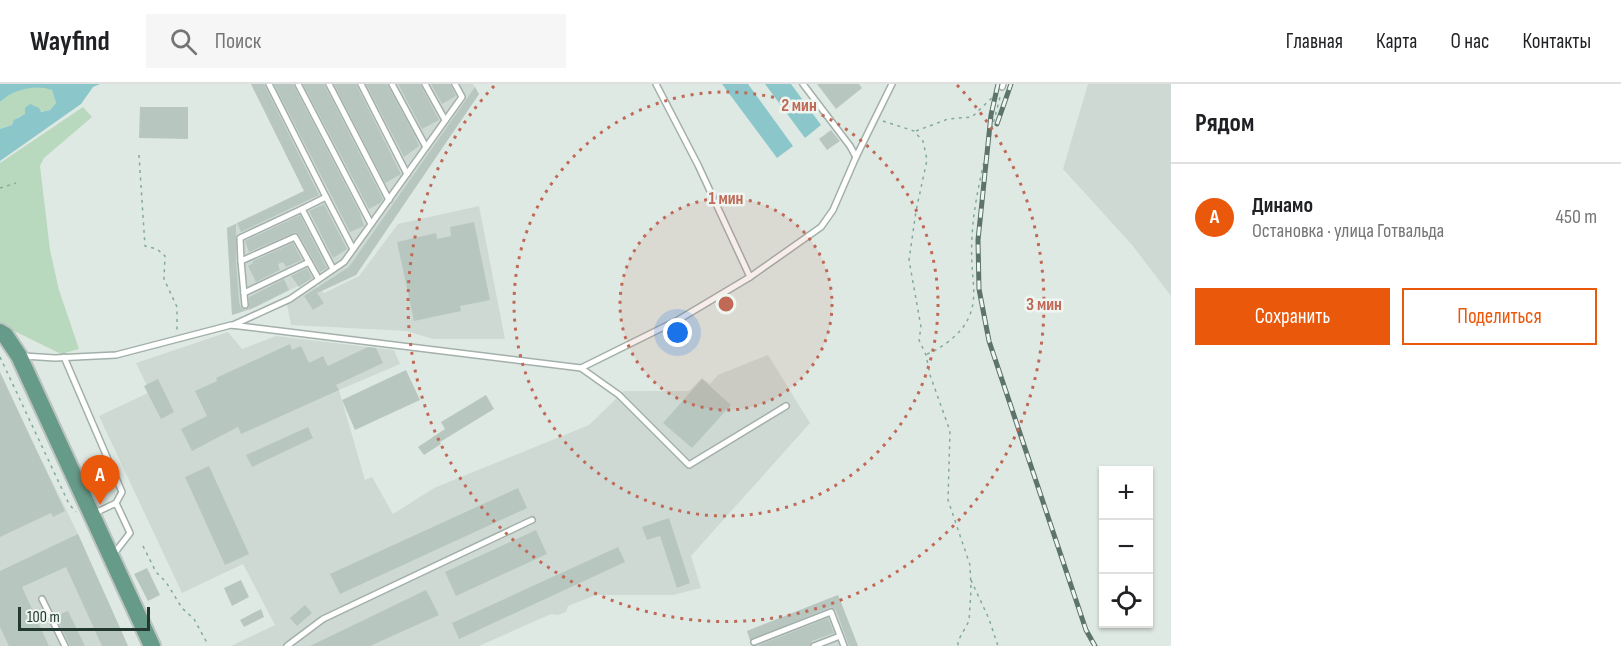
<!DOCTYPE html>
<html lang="ru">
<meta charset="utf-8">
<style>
body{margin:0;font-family:"Sofia Sans Condensed",sans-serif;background:#f6f6f6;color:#202124}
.controls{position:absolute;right:18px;bottom:18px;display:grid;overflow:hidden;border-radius:0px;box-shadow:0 2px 4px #0004}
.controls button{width:54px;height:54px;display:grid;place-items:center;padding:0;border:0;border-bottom:2px solid #e0e0e0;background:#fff;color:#202124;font:30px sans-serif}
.scale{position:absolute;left:18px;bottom:15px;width:132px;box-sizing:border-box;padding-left:6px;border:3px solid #223830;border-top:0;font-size:16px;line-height:21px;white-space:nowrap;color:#223830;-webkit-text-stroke:4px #eff6f2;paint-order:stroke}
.you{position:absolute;left:678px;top:249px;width:21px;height:21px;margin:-15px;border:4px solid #fff;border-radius:50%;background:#1a73e8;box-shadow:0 0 0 9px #1a73e833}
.badge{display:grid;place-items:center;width:39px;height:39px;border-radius:50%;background:#ea580c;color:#fff;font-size:20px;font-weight:700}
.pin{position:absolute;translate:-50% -50px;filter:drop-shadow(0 2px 3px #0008)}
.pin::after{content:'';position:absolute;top:32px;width:21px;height:18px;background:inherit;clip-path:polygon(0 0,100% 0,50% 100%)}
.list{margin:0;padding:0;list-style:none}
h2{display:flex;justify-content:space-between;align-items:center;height:78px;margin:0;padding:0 24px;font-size:26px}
h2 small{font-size:20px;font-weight:400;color:#757577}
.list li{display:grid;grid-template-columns:39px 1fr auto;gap:18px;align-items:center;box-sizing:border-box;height:108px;padding:0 24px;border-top:2px solid #e0e0e0}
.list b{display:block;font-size:22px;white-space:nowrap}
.list p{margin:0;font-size:20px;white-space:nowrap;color:#757577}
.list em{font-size:20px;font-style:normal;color:#757577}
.actions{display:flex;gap:12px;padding:18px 24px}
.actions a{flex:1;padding:14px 0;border:2px solid #ea580c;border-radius:0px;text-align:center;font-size:21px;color:#ea580c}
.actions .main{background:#ea580c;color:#fff}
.icon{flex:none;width:33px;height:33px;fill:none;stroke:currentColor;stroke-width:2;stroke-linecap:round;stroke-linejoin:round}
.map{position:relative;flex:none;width:1171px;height:562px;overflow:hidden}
header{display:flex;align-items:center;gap:36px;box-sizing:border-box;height:84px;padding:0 30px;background:#fff;border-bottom:2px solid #e0e0e0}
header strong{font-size:28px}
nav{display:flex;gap:33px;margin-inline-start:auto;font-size:21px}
.search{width:420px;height:54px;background:#f6f6f6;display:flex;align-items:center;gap:15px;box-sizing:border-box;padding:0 21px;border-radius:0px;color:#757577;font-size:22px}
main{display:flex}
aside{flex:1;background:#fff}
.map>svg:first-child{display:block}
</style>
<header>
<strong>Wayfind</strong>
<div class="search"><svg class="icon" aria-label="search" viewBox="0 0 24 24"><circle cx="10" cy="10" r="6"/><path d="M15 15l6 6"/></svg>Поиск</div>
<nav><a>Главная</a><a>Карта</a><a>О нас</a><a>Контакты</a></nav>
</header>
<main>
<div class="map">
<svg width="1171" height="562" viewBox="0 0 1171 562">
<rect width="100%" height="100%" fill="#dfe9e4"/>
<g fill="#ced9d3">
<path d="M251,0h222l6,10 -123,181 -34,16 2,2 35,-17 39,-52 81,-18 26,133h-72l-26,-8 -116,-6 -5,-26 30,-14 4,4 -6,-11 -62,31 -20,6 -5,-87 77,-37z"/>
<path d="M1088,0h83v212l-38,-50 -70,-77z"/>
<path d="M228,248l14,17 34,-13 118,14 6,14 -61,26 26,90 7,-3 21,37 41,-26 155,-63 35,-34h65l13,-13 8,6 8,-9 50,-20 42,68 -119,133 10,32 -28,7h-77l-28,11 -2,6 -8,3 -7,-1 -72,32h-248l44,-21 -32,-61 -61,29 -83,-177 51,-24 -14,-29z"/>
<path d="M0,292l78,158 50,112h-128z"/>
<path d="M838,511l20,51h-106l-5,-15z"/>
</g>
<g fill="#b9d9bf">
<path d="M45,1l7,5 4,13 -6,7c-13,3 -33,2 -38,15l-12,4v-27c13,-12 27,-16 45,-17z"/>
<path d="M83,23l9,10 -48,41 -4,8 10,84 9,40 20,59 -18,5 -61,-30v-161z"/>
</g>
<g fill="#8bc6ca">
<path d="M0,0h100l-7,3 -12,17 -81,57v-32l12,-4 2,-5 11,-6v-6l5,-4 9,4 2,4 9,-2 6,-7 -4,-13c-17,-6 -38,-1 -52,12z"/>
<path d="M722,0h26l45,62 -16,12z"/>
<path d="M765,0h26l30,41 -16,13z"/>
</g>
<g fill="#b8c6c0">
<path d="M251,0h13l55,111 -78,37 -4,-9 67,-32z"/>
<path d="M274,0h19l67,129 4,13 -14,6z"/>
<path d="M303,0h21l59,115 -3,4 -11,6z"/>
<path d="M334,0h22l45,90 -16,9z"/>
<path d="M366,0h21l27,50 5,12 -15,11z"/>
<path d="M398,0h22l19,36 -17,9z"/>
<path d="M431,0h19l6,12 -14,8z"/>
<path d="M817,0h42l3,4 -26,21z"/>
<path d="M475,3l4,7 -123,181 -39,18 7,10 -11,7 -9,-14 45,-29z"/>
<path d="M140,23h48v32l-49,-1z"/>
<path d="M831,46l9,11 -13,9 -8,-11z"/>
<path d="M324,120l23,45 -14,9 -24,-47z"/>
<path d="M300,131l27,53 -7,4 -21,-37 -3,-3 -47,20 -4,-11z"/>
<path d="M474,138l16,78 -30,6 1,5 -47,10 -17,-79 39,-9 1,6 14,-3 -1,-9z"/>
<path d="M236,140v37l3,41 2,6 4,2 4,-2v-11l35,-18 5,11 -36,18 -21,7 -5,-87z"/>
<path d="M293,159l9,17 -16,7 -3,-5 -5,2 2,6 -24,12 -8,-16 5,-3v-2z"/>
<path d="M307,184l5,10 -13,9 -8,-11z"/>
<path d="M290,260l2,6 9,-4 8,17 14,-7 5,10 40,-19 8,1 7,15 -47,22 3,5 -98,44 -3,-7 -46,24 -11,-22 26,-13 -12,-25 22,-10 -1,-3z"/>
<path d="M406,286l14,30 -65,30 -13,-30z"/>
<path d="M0,288l65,139 -12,6 -2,-4 -51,24z"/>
<path d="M158,295l16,33 -13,7 -17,-33z"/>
<path d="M702,295l29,26 -39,43 -29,-25z"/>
<path d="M486,311l8,14 -54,33 1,2 -17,11 -6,-8 27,-18 -4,-7z"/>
<path d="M308,343l5,11 -61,29 -6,-12z"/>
<path d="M98,378l10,22 -11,5 -10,-22z"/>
<path d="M209,382l40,88 -24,11 -40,-88z"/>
<path d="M518,404l9,20 -187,86 -10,-20z"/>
<path d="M669,434l21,65 -13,5 -17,-52 -13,4 -5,-13z"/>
<path d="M536,446l11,24 -91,42 -11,-24z"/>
<path d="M78,450l50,112h-26l-36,-79 -44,20 27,59h-40l-9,-19v-56z"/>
<path d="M618,463l7,15 -166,77 -7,-16z"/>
<path d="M147,484l13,27 -12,6 -14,-27z"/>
<path d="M241,496l8,17 -17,9 -8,-18z"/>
<path d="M426,506l13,25 -69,31h-60z"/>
<path d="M838,511l20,51h-9l-13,-36 -5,-3 -81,33 -3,-9z"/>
<path d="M305,521l7,8 -15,13 -7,-8z"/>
<path d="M261,525l3,8 -20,10 -4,-7z"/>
<path d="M68,527l17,35h-15l-14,-30z"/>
<path d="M828,534l6,15 -22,8 -3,5h-52z"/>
</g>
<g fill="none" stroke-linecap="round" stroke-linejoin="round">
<g stroke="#a3b0aa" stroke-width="8">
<g id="service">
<path d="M269,0l57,113"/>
<path d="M298,0l73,140"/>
<path d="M329,0l60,116"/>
<path d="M361,0l46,90"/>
<path d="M392,0l34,63"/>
<path d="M425,0l20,36"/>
<path d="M656,0l42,81 52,112"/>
<path d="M803,0l47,62 6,11"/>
<path d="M1002,3l1,-3"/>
<path d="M302,125l24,-12 27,52"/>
<path d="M241,177l4,44"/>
<path d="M318,194l-23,-41 -54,24 -1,-23 62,-29 31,60"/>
<path d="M244,209l65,-31"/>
<path d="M233,241l57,-26 54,-37 118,-165 -7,-13"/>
<path d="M24,272l31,2 61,-3 115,-30 350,43 97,-48 72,-43 71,-50 12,-17 23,-53 36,-73"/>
<path d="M64,273l58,135 -6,11"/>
<path d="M581,284l38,27 70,70 97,-59"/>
<path d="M93,430l23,-11 14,30 -17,22"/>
<path d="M42,515l23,47"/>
<path d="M754,558l77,-30 13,34"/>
<path d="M287,562l36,-27 209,-99"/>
<path d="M814,562l26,-10"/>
</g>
</g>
<g stroke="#bdc3c1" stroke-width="20">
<path id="primary" d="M0,248l5,3 14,21 133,290"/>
</g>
<g stroke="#82aa9a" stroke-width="1.5" stroke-dasharray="3 4.5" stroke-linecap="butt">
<path d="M883,37l31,10 9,10 4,19 -11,51 -7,49 12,67 -2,13 7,15 4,20 20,56 -2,69 22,65 1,25 -2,31 -11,20v5"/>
<path d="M916,47l32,-12 24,-2 26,-25"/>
<path d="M139,71l6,91 12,3 8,7 -1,23 13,28v23"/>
<path d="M0,104l16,-5"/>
<path d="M927,270c14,-5 35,-21 41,-35 9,-18 5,-35 4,-54 -1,-17 0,-35 2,-51 6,-41 17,-81 27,-121"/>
<path d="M0,273l69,147 7,8"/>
<path d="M143,462l13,26 10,10 16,26 12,11 12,22v5"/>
<path d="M971,496l18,39 9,27"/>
</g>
<use href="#service" stroke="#fff" stroke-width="5"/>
<use href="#primary" stroke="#679b89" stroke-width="16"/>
<g stroke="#5c746b" stroke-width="5">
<g id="rail">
<path d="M998,0l-7,31 -13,125 1,49 10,52 97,289 9,16"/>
<path d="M997,40l14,-40"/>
</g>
</g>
<use href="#rail" stroke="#eff6f2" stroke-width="3" stroke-dasharray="9" stroke-linecap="butt"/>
</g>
<circle cx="726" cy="220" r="106" fill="#bf6956" fill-opacity=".12"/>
<g fill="none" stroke="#bf6956" stroke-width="3" stroke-dasharray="3 6">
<circle cx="726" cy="220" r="106"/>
<circle cx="726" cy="220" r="212"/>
<path d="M957 1A318 318 0 1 1 495 1"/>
</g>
<circle cx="726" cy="220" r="9" fill="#bf6956" stroke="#eff6f2" stroke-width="3"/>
<g font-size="18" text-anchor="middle" font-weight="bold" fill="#bf6956" stroke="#eff6f2" stroke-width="5" stroke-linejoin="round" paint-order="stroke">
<text x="799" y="27">2 мин</text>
<text x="726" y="120">1 мин</text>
<text x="1044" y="226">3 мин</text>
</g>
</svg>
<div class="controls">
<button>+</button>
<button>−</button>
<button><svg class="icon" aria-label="locate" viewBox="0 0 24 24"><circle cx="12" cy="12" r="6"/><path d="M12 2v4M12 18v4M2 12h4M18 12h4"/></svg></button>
</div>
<div class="scale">100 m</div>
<div class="you"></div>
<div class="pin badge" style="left:100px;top:421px">A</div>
</div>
<aside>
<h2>Рядом<small></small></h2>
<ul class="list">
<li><span class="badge">A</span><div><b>Динамо</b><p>Остановка · улица Готвальда</p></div><em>450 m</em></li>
</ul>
<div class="actions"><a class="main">Сохранить</a><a>Поделиться</a></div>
</aside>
</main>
